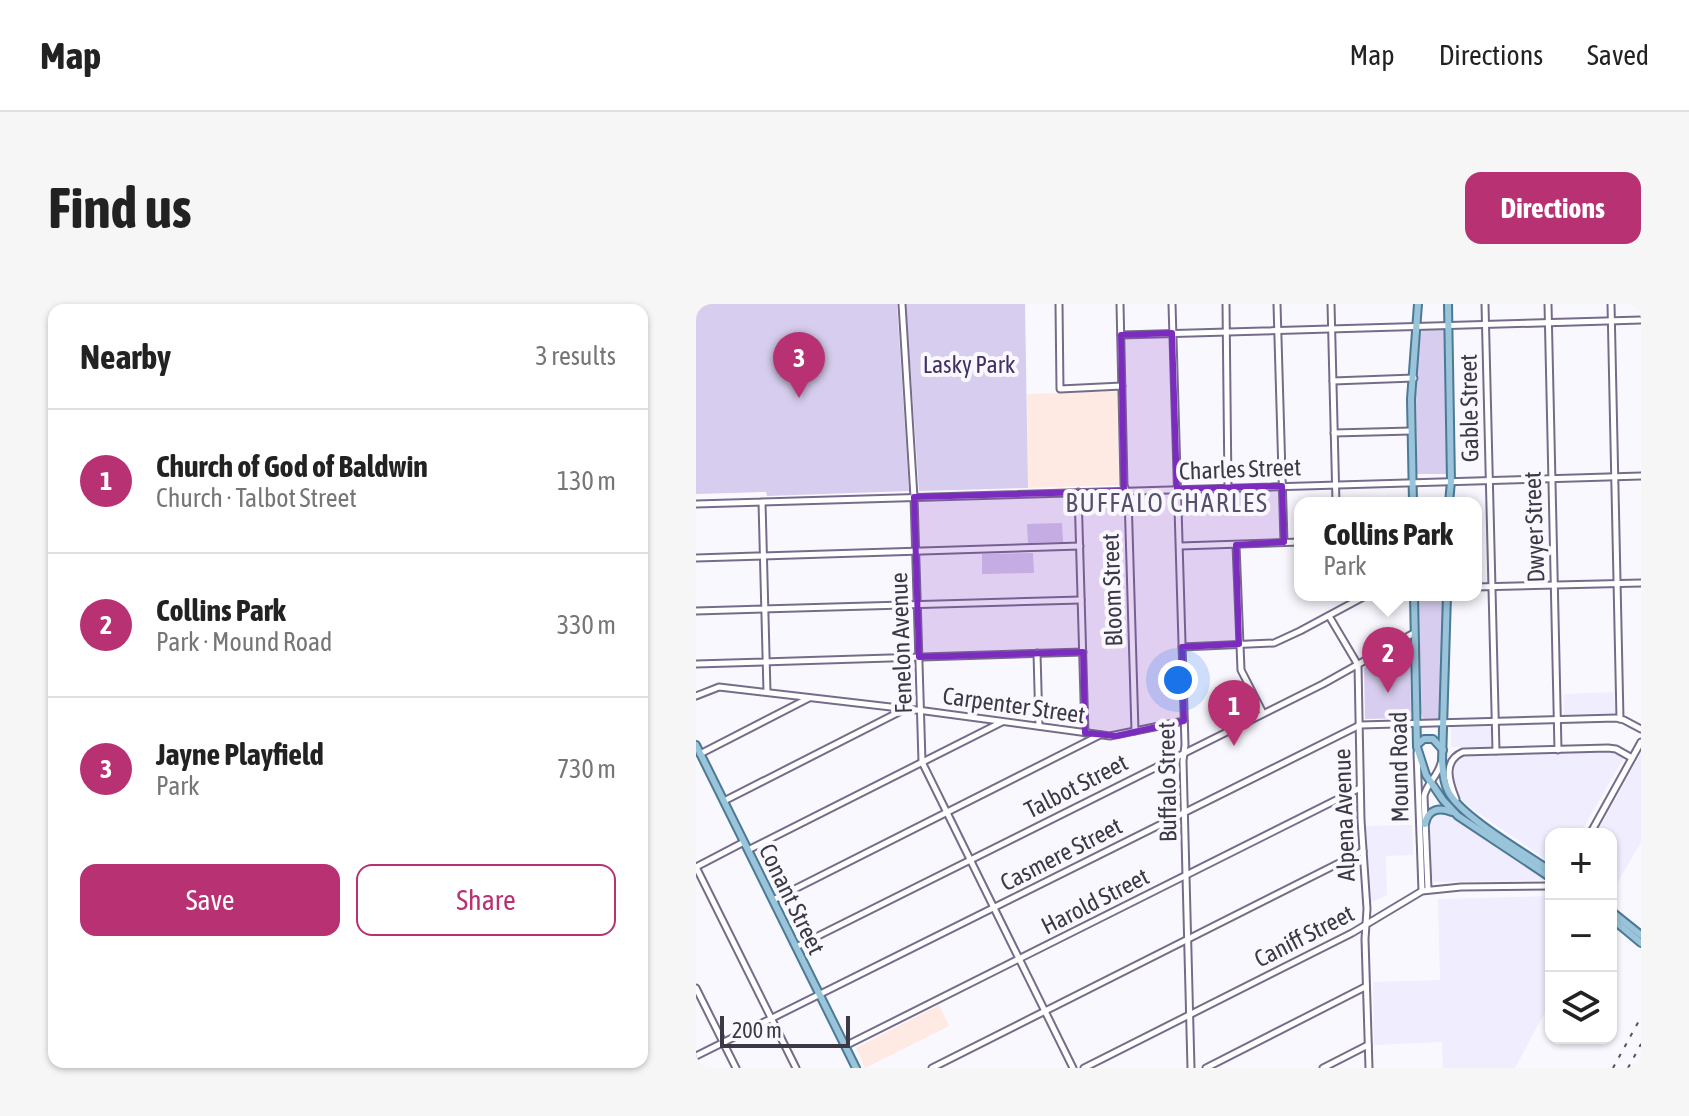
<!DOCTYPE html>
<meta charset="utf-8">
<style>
body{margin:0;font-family:"Asap Condensed",sans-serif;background:#f6f6f6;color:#222}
.controls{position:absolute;right:24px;bottom:24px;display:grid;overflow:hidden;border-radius:16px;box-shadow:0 2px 6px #0004}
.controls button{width:72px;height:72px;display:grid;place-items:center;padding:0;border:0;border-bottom:2px solid #e0e0e0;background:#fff;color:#222;font:40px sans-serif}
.scale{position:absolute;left:24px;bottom:20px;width:130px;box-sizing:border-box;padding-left:8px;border:4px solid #3c3845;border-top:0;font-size:22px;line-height:28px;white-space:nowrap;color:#3c3845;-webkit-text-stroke:6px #faf8ff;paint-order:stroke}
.you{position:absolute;left:482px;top:376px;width:28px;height:28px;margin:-20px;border:6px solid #fff;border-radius:50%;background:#1a73e8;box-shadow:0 0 0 12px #1a73e833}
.badge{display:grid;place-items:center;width:52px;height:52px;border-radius:50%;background:#b83173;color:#fff;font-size:26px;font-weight:700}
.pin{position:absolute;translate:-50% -66px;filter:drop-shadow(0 2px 4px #0008)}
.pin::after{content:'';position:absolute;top:42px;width:28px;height:24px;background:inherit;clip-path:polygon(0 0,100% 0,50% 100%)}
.popup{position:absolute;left:598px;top:193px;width:188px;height:104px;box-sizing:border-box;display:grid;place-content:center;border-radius:16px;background:#fff;filter:drop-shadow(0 2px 6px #0005);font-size:26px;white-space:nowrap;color:#767676}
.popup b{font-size:30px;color:#222}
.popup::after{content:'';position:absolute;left:50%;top:100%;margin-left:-16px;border:16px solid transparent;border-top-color:#fff}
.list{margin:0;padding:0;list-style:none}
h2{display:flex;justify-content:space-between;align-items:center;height:104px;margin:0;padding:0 32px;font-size:34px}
h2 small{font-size:26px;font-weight:400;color:#767676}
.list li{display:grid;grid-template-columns:52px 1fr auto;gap:24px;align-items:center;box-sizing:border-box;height:144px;padding:0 32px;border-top:2px solid #e0e0e0}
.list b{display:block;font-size:30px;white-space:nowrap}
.list p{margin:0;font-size:26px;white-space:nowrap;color:#767676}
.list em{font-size:26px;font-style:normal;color:#767676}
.actions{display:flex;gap:16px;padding:24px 32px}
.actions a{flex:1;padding:18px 0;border:2px solid #b83173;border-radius:16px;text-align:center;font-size:28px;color:#b83173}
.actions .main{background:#b83173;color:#fff}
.icon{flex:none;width:44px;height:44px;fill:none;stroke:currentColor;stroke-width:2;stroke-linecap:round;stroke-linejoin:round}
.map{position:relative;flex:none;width:945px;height:764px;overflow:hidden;border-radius:16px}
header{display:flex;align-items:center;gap:48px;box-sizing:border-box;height:112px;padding:0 40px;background:#fff;border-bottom:2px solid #e0e0e0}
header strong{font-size:38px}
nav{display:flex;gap:44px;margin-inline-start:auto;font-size:28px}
.intro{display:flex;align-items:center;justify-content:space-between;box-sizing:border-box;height:192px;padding:0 48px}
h1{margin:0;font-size:56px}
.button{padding:20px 36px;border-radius:16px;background:#b83173;color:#fff;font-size:28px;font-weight:700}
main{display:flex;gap:48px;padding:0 48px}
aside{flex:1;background:#fff;border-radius:16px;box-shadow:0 2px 6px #0004}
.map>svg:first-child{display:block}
</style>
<header>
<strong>Map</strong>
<nav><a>Map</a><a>Directions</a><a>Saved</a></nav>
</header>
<div class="intro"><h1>Find us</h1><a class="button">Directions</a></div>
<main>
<aside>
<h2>Nearby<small>3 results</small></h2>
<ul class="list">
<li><span class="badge">1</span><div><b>Church of God of Baldwin</b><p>Church · Talbot Street</p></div><em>130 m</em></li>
<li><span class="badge">2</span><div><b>Collins Park</b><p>Park · Mound Road</p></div><em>330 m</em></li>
<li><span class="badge">3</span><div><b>Jayne Playfield</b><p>Park</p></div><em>730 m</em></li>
</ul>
<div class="actions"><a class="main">Save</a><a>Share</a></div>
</aside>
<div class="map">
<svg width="945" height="764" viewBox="0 0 945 764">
<rect width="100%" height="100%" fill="#faf8ff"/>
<g fill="#efedfe">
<path d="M918,388l1,21 -51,1v-20z"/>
<rect x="755" y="423" width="40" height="20"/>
<path d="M917,447l11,6 -44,77h-29v29l-83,-57 -11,-12 -5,-13 -2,-12 2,-7 8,-7z"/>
<path d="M945,449v89l-30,52v-60h-15z"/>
<path d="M744,508l11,2 96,66 -113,2 -4,-7v-52l3,-7z"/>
<path d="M716,521l1,30 -27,1 1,39 -19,9 -3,-78z"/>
<path d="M855,592v105l-36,67h-72l-1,-26 -68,3 -1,-63 67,-2 -2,-81z"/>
</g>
<g fill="#feeae3">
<path d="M421,87l2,94 -91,3 -1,-94z"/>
<path d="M243,701l10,21 -84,42 -9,-20z"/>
</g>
<g fill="#d7cdee">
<path d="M0,0h201l12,187 -142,5 -1,-4 -70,2z"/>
<path d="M210,0h119l3,184 -109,3z"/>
<path d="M749,25l4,145h-32l-1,-80 4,-59 2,-5z"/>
<path d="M366,219l1,19 -35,1 -1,-19z"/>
<path d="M337,249l1,20 -52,1v-20z"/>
<path d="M723,291h25l-2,123 -2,1h-17l-3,-10z"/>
<path d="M714,339l1,75 -46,1 -1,-51z"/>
</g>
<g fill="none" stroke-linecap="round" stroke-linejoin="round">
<g stroke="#766c8a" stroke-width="9">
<g id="minor">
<path d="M206,0l12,193 8,265 151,306"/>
<path d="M363,0l1,85 62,-3"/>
<path d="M424,0l4,181 4,11 7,235"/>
<path d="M476,0l13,441 -2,16 8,307"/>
<path d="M530,0l2,184"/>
<path d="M581,0l7,238"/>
<path d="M635,0l5,199"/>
<path d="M789,0l11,447"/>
<path d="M852,0l10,446"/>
<path d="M915,0l9,415"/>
<path d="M425,31l520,-15"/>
<path d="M637,77l81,-3"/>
<path d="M638,129l77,-2"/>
<path d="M382,188l7,241"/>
<path d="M66,198l5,190"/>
<path d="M0,200l945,-28"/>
<path d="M540,241l5,125 22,43"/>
<path d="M484,242l120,-4"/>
<path d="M0,254l384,-12"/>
<path d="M780,283l165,-4"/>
<path d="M0,307l385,-11"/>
<path d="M633,312l29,49 3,155 6,89 -2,30 4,129"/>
<path d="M486,343l92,-4 26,-12 67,-36"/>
<path d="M341,349l2,73"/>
<path d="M0,360l387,-12"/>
<path d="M0,392l23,-9 206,24 185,25 74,-15"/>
<path d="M721,448l5,139"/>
<path d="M4,450l109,-56"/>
<path d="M760,495c-7,-17 -14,-38 7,-47l145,-4 8,1 16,9"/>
<path d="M28,497l181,-92"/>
<path d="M894,530l51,-92"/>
<path d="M52,546l254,-128"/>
<path d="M0,563l100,201"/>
<path d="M0,563l48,-25"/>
<path d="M732,585l-4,-93c3,-13 14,-20 17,-33"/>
<path d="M77,596l327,-165"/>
<path d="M100,643l527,-263 91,-51"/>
<path d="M0,684l40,80"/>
<path d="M149,742l515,-258"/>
<path d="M0,752l664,-331 256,-7 8,2 17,9"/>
<path d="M236,764l431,-217"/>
<path d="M388,764l268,-135 70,-42 39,-4 90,-1"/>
<path d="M510,764l159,-81"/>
<path d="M627,764l45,-23"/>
</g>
</g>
<g stroke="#4c7996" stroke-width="10">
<g id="major">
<path d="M752,0l3,177 -2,22"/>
<path d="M717,199l-2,-104 7,-95"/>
<path d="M718,291l3,152 9,28 17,25 15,16 93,62"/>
<path d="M751,291l-5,166c1,11 1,20 6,30 12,25 78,63 103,80"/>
<path d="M722,440l6,-5h9l10,11"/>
<path d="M0,441l160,323"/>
<path d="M729,520c3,-15 14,-17 27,-12"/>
<path d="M915,607l30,24"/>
<path d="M915,614l30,25"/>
</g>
</g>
<use href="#minor" stroke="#fff" stroke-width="5"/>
<use href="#major" stroke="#99c4da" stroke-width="6"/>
<g stroke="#55515e" stroke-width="2" stroke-dasharray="4 8" stroke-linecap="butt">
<path d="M917,764l28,-51"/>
<path d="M932,764l13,-24"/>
</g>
</g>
<path fill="#7b2cbf" fill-opacity="0.2" stroke="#7b2cbf" stroke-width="6" stroke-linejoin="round" d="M476,29l5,156 105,-3 2,56 -48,3 3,99 -57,3 2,74 -68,15 -31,-3 -2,-81 -164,5 -5,-160 210,-6 -3,-156z"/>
<g text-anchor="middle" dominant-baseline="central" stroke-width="8" stroke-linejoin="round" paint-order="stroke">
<g font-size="24" fill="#442f65" stroke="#faf8ff">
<text x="273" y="60">Lasky Park</text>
</g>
<g font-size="24" fill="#3c3845" stroke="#faf8ff">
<text transform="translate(773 104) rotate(-91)">Gable Street</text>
<text transform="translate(544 165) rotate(-2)">Charles Street</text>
<text transform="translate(838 223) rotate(-92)">Dwyer Street</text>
<text transform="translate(416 286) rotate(-92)">Bloom Street</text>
<text transform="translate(205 339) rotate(-92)">Fenelon Avenue</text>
<text transform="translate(318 401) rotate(8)">Carpenter Street</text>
<text transform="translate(703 463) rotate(-91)">Mound Road</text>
<text transform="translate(471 478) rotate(-91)">Buffalo Street</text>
<text transform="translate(380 482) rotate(-27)">Talbot Street</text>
<text transform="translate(648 511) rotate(-92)">Alpena Avenue</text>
<text transform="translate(365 550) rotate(-27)">Casmere Street</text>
<text transform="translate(96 595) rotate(64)">Conant Street</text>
<text transform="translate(399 597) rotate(-27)">Harold Street</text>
<text transform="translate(608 632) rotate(-27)">Caniff Street</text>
</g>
<g font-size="26" letter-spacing="2" fill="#584f6b" stroke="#faf8ff">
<text x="471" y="199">BUFFALO CHARLES</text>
</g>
</g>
</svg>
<div class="controls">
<button>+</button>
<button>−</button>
<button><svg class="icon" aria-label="layers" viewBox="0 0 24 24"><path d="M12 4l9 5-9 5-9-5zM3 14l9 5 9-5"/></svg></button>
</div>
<div class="scale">200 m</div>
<div class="you"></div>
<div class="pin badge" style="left:538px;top:442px">1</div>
<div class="pin badge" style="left:692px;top:389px">2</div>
<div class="popup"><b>Collins Park</b>Park</div>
<div class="pin badge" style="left:103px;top:94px">3</div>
</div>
</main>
